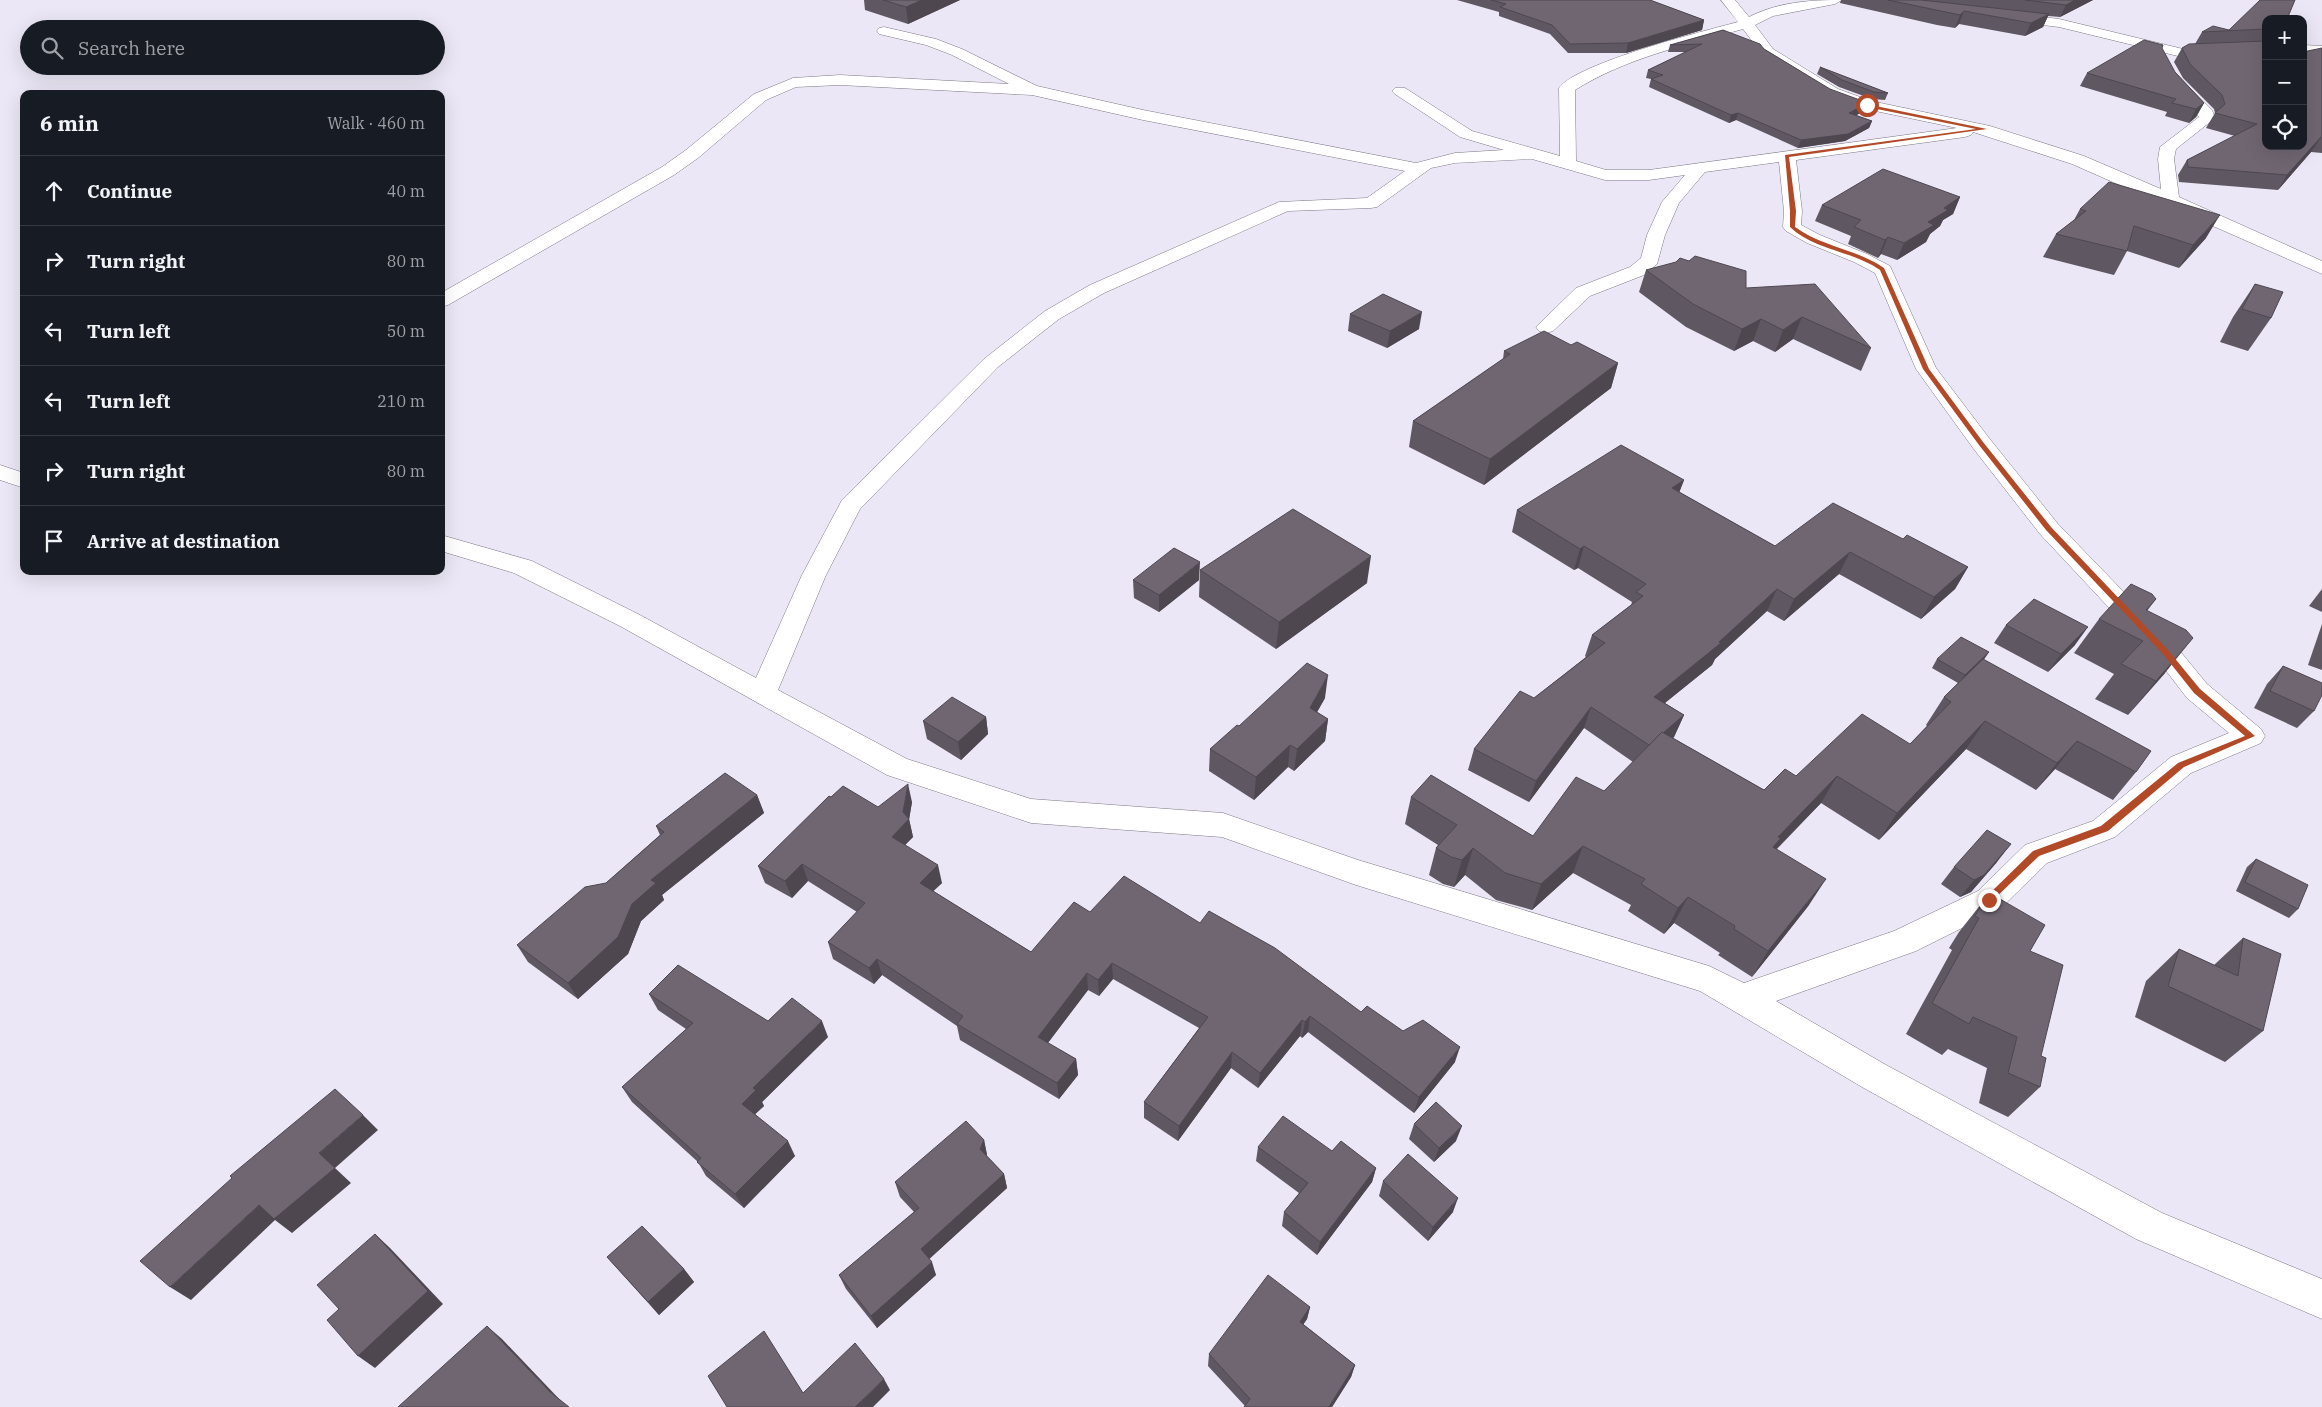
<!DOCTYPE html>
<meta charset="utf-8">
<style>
body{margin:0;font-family:"IBM Plex Serif",serif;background:#20242c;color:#f1f3f6}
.controls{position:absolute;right:15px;top:15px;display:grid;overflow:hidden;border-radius:10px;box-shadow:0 5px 20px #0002}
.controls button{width:45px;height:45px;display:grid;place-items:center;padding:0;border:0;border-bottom:1px solid #363941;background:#171b24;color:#f1f3f6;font:25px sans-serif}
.stop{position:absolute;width:15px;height:15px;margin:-11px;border:4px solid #b24a27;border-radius:50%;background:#fff}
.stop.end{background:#b24a27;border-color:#fff;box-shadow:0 1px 5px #0008}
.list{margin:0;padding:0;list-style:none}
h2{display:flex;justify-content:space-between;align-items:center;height:65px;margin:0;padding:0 20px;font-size:21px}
h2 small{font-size:16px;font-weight:400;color:#9ea1a6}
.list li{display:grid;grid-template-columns:32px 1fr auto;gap:15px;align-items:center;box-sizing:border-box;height:70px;padding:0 20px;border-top:1px solid #363941}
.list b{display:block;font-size:19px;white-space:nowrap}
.list em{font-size:16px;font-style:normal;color:#9ea1a6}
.icon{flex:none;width:28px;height:28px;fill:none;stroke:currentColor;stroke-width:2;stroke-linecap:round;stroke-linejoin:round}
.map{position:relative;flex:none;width:2322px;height:1407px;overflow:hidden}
.search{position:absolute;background:#171b24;box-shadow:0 5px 20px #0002;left:20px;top:20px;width:425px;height:55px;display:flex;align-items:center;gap:12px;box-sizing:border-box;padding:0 18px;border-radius:28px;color:#9ea1a6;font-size:19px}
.panel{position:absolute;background:#171b24;box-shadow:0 5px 20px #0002;left:20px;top:90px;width:425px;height:485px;border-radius:10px}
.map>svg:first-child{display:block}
</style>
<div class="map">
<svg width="2322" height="1407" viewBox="0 0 2322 1407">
<rect width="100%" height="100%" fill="#ebe7f6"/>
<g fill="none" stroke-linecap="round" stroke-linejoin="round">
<g stroke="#7c7885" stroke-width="1">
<g id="street">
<path d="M1721,0h14l14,17c29,-15 61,-17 93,-17l-7,4 -62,12 -18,9 18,24 65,40 33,12 119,25 94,30 77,33 -3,-30 2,-12 39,-30 -32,-36 8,-5 5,2 32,32 3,8 -39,31 -2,10 5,38 143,64v13l-250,-110 -99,-32 -2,3 -6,2 -169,23 6,51 -1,14 19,10 47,19 23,12 46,102 53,70 69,86 117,121 32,39 54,45 4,7 -4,7 -70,30 -76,64 -68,26 -47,46 -84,42 -140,50 110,64 276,148 160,66v40l-186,-80 -274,-152 -162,-96 -344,-106 -134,-48 -191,-14 -144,-48 -267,-149 -106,-53 -73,-22v-16l91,26 106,53 118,64 46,-103 40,-75 142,-141 61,-48 45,-26 189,-83 88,-4 38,-27 -262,-51 -111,-25 -192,-10 -44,2 -30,13 -68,58 -24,17 -226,130 -7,2v-14l221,-126 24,-17 68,-56 39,-16 47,-3 169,9 -57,-29 -26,-10 -47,-11 -2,-3 2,-3 5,-1 52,12 26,10 75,37 106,24 273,53 39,-10 49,-3 -44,-13 -65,-43 -3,-3 3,-3h10l67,43 88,25 -1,-68c18,-25 145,-57 179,-66zM1743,29l20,26 65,40 33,13 96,20 -308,42h-43l-30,-9 -1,-71c51,-32 111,-45 168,-61zM1532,159l73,21h44l36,-5 -23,27 -15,33 -6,23 -11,9 -54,21 -40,39 3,4 7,2 7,-2 37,-35 54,-21 13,-11 8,-29 14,-32 26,-31 74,-10 5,49 -1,16 3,4 21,12 47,19 21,11 41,96 57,79 67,86 117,125 30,39 42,35 -58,24 -78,64 -68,24 -47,46 -84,40 -150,52 -35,-17 -351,-106 -135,-47 -192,-14 -124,-40 -129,-69 48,-115 34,-66 138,-142 61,-48 45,-26 184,-82 83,-3 6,-1 54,-39 24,-5z"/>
<path d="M2008,13l51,6 124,30 2,3 -7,4 -119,-29 -56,-7 -2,-3z"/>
<path d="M2303,45l19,1v8l-19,-1z"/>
<path d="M0,465l24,8v15l-24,-8z"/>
</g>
</g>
<use href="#street" fill="#fff" fill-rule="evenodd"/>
</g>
<g fill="#5f5862">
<path d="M864,0h96l-52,24 -43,-14z"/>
<path d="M1457,0h193l54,20 -2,10 -76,23h-58l-18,-19 -51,-18v-4z"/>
<path d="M1841,0h252l-33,17 -12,-1 -5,11 -18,9 -66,-12 -4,4 -18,-3 -97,-22z"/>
<path d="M2266,19v127l56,-98v105l-11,-1 -33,38 -99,-8 -1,-7 9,-15 48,-24 -29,-8 9,-15 -1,-4 -31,-31 -9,-16 8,-14 13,-4 7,-12 27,-2z"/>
<path d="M1723,30l41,19 101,62 -9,4 16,6 -3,7 -24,13 -47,7 -62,-28 -7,3 -80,-36 2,-8 -5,-1 2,-8 38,-18h-18l2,-7z"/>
<path d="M1820,67l68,26 -3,7 -13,-1 -33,-12 -22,-13z"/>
<path d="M2175,72l29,31 -8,14 -7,6 -24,-7 2,-4 -87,-26 7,-13z"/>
<path d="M1960,197l-7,17 -10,6 -3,6 -10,8 -4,8 -29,18 -16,-6 -3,4 -30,-14 3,-8 -36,-15 7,-16z"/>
<path d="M2080,209l126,29 -27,30 -52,-17 -13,24 -71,-18 13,-23 18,-14z"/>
<path d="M1646,270l100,18 125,60 -10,23 -68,-32 -18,13 -22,-11 -19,10 -48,-24 -47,-35z"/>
<path d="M2255,284l16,34 -23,33 -28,-9 13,-25z"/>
<path d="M1350,314l69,15 -32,19 -39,-17z"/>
<path d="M1571,345l47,18 -7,25 -127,97 -75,-38 4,-26 90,-62 1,-8z"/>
<path d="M1684,480l-5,12 96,54 128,-7 65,28 -13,22 -34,30 -82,-45 -55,47 -17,-10 -52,48 -3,6 -47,38 19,12 -10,22 -1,1 91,52 32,-14 114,-32 17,-18 -1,-1 18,-28 14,-14 -26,-15 5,-9 52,-7 -6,8 153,112 -23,28 -58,-31 -19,21 -70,-41 -87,91 -58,-37 -44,46 32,56 -57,72 -34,-22 2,-2 -46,-30 -10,11 -36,-23 3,-6 -58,-32 -41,37 -36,-10 -31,-25 -11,12 -11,-3 -14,-9 7,-27 2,-3 -33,-21 6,-27 122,39 71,-45 29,-29 -49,-34 -55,74 -61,-32 6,-21 60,-51 52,-41 -1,-1 7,-21 39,-30 1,-3 -54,-34 -4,2 -62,-38 5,-22z"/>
<path d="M1200,570l167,13 -91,66 -77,-52z"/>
<path d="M1133,580h66l-40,32 -25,-14z"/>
<path d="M2322,589v23l-13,-6z"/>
<path d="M2156,599l-9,12 18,62 -37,42 -33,-16 19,-25 -40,-21 25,-34z"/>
<path d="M2322,624v46l-14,-5z"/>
<path d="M2006,625l69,20 -27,27 -54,-29z"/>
<path d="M2283,666l31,45 -17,17 -43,-20 13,-24z"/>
<path d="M1325,698l-8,14 11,7 -3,22 -31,30 -6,-4 -34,33 -45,-29 1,-22 29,-23z"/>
<path d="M986,717l2,17 -27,26 -34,-21 -4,-18z"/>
<path d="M757,795l7,18 -102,82 2,5 -23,21 -13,33 -50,45 -50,-37 -11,-17 89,-62 54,-48 -4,-9z"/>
<path d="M831,797l47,10 34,-5 -3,17 4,18 -8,8 37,38 -9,8 98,61 59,-40 110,11 161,89 42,19 52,31 -41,51 -106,-81 -6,6 -2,-2 -42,52 -27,-20 -53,73 -34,-23v-16l55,-74 -86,-49 -14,17 -11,-6 -40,53 28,16 2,16 -19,24 -99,-59 -3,-14 -75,-51 -8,9 -41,-25 -5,-17 29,-30 -49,-31 -16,17 -27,-15 -7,-17z"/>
<path d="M2256,859l42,50 -9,9 -53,-27 11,-24z"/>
<path d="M1997,862l-26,30 -11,5 -19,-13 13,-17z"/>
<path d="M1985,899l45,52 11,105 -1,31 -32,30 -29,-14 8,-35 -39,-19 -6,6 -36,-21 46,-84 -3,-2 10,-16z"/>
<path d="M2243,938l20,93 -38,31 -90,-45 11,-36 33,-32 35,16z"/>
<path d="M649,994l119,27 60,16 -66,65 2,4 -9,8 40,42 -51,52 -38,-32 -8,-14 -66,-60 -10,-15 64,-58 -28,-19z"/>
<path d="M1414,1124l42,17 -22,21 -25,-23z"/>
<path d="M984,1140l3,15v1l17,18 3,14 -78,71 7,16 -59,53 -31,-39 -7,-14 75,-63 -14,-15 -5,-15z"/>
<path d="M1258,1147l74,4 44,17 -4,14 -55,73 -35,-29 2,-14 15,-19 -43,-32z"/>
<path d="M1383,1181l70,31 -25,29 -49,-45z"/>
<path d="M607,1257l77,12 10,13 -35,33z"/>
<path d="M1310,1307l-3,12 -4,5 52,41 -4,12 -19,30h-88l1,-1 -37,-40 1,-12z"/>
</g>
<g fill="#4e4750">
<path d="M922,0h38l-52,24 -2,-17z"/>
<path d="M2075,0h18l-33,17 6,-12z"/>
<path d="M1964,11l-5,13 -4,4 5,-13z"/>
<path d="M2049,14l-6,13 -18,9 6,-13z"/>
<path d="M1704,20l-2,10 -76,23 2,-10z"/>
<path d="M1868,103l-3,8 -19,9 3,-7z"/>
<path d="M2204,103l-8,14 -7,6 7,-14z"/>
<path d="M1738,113l-2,7 -7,3 2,-8z"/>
<path d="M1872,121l-3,7 -24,13 -47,7 3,-8z"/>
<path d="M2321,137l-10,15 -33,38 9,-15z"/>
<path d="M1960,197l-7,17 -10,6 -3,6 -10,8 -4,8 -29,18 7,-17 40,-35z"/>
<path d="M2220,215l-14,23 -27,30 14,-23z"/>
<path d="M1888,237l-7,17 -3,4 7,-18z"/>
<path d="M1422,312l-3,17 -32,19 3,-17z"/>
<path d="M1802,317l-9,22 -18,13 8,-22z"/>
<path d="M1761,319l-8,22 -19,10 8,-22z"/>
<path d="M1618,363l-7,25 -127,97 6,-26z"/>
<path d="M1684,480l-8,21 -4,-13z"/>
<path d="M1584,546l-6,22 -4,2 6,-21z"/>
<path d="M1850,552l-11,22 -55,47 10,-22z"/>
<path d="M1371,556l-4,27 -91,66 3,-27z"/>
<path d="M1200,562l-1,18 -40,32v-17z"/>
<path d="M1968,567l-13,22 -34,30 13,-22z"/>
<path d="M1777,589l-10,22 -52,48 -3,6 -66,53 8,-21 65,-55z"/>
<path d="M2088,627l-13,18 -27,27 13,-18z"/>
<path d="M2193,638l-28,35 -37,42 28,-34z"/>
<path d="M1989,652l-6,9 -24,23 6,-9z"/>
<path d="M1328,675l-3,23 -18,32 3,-22z"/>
<path d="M1591,707l-7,21 -55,74 7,-21z"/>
<path d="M1684,715l-10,22 -34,30 9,-22z"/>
<path d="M986,717l2,17 -27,26 -3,-18z"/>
<path d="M1328,719l-3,22 -31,30 3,-22z"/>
<path d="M1985,721l-19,28 -87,91 18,-27z"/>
<path d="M2077,741l-22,28 -19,21 21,-27z"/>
<path d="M1290,745l-2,22 -34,33 2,-23z"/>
<path d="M1837,776l-16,27 -50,51 -14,20 21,-37z"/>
<path d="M908,784l4,18 -3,18v-1l4,18 -17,17 -4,-17 11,-25z"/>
<path d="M757,795l7,18 -102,82 2,5 -23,21 -13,33 -50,45 -10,-16 83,-103z"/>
<path d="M2011,844l-14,18 -26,30 -11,5 14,-17z"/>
<path d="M1583,846l-10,27 -41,37 9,-26z"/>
<path d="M1473,848l-8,27 -11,12 8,-27z"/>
<path d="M802,864l6,17 -16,17 -7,-17z"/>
<path d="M938,865l4,18 -18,17 -4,-17z"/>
<path d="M1826,879l-17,26 -57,72 16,-26z"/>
<path d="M1688,897l-14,26 -10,11 14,-26z"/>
<path d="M877,959l5,16 -8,9 -5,-16z"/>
<path d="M1112,963l1,16 -14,17 -1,-16z"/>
<path d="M1087,973l1,17 -48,63 -2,-16z"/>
<path d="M1310,1016l-2,16 -6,6 3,-16z"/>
<path d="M1302,1020l-2,16 -42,52 2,-15z"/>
<path d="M822,1021l6,16 -66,65 2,4 -14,13 -8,-15 11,-16z"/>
<path d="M1460,1047l-5,15 -41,51 5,-16z"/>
<path d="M1232,1052l-1,16 -53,73 1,-15z"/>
<path d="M1076,1059l2,16 -19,24 -2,-16z"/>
<path d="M363,1115l15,15 -43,38 16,15 -59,50 -17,-13 -84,80 -21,-13 89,-82z"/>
<path d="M1462,1126l-6,15 -22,21 5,-14z"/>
<path d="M984,1140l3,15 -4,9 -3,-15z"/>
<path d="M788,1141l7,15 -51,52 -9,-14z"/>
<path d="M1376,1168l-4,14 -55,73 3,-13z"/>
<path d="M1004,1174l3,14 -81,74 -5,-13z"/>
<path d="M1458,1198l-5,14 -25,29 5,-14z"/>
<path d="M375,1234l15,14 53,56 -68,64 -17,-12z"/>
<path d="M932,1262l4,13 -59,53 -6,-12z"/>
<path d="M684,1269l10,13 -35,33 -11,-13z"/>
<path d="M1310,1307l-3,12 -10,15 3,-12z"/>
<path d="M487,1326l15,13 61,64 -13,-11z"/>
<path d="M1355,1365l-4,12 -19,30h-3z"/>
<path d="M884,1379l6,11 -17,17h-18z"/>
</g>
<g fill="#6f6672" stroke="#4e4750">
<path d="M883,0h39l-16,7z"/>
<path d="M1491,0h159l54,20 -76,23 -58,1 -18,-19 -52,-18 6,-3z"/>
<path d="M1888,0h33l128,14 -18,9 -67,-12 -4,4z"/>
<path d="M2025,0h50l-9,5z"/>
<path d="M2260,0h35l-8,19h-21v10l-64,3 11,-6 16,4z"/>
<path d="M1723,30l37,14 4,5 66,40 38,14 -19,10 23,8 -24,13 -47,6 -63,-27 -7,2 -80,-36 12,-4 -15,-5 54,-26 -32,1z"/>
<path d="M2144,40l19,5 -1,3 13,24 29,31 -8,6 -24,-6 4,-4 -89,-26z"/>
<path d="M2266,41v105h37v-94l19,-4v89h-1l-34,38 -99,-8 -1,-7 70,-36 -42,-11 10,-9 -3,-9 -32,-31 -8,-16 7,-4z"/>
<path d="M1820,67l68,26 -14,-1 -32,-12z"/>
<path d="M1883,169l77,28 -16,11 4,2 -20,12 6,3 -30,18 -16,-6 -3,3 -31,-13 7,-7 -39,-15z"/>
<path d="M2109,182l111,33 -27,30 -59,-19 -7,25 -71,-17 30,-23 -6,-2z"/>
<path d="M1695,256l51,15v17l69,-4 56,64 -69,-31 -19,13 -22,-11 -19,10 -49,-25 -47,-34 30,-8 4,-4 9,3z"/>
<path d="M2255,284l28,8 -12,26 -29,-9z"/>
<path d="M1383,294l39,18 -32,19 -40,-17z"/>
<path d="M1544,331l27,14 6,-3 41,21 -128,96 -77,-38 97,-67 -6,-3z"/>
<path d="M1621,445l63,35 -12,8 103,58 58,-43 70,36 4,-4 61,32 -34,30 -84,-45 -56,47 -17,-10 -58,53 2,1 -67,54 30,18 -21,18 -1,-1 -13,13 -58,-38 -55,74 -62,-32 46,-58 14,7 71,-55 -13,-8 51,-39 -7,-4 10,-8 -62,-38 -4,3 -63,-39z"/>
<path d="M1293,509l78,47 -92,66 -79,-52z"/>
<path d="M1174,548l26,14 -41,33 -26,-15z"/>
<path d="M2131,584l21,10 4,5 -10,11 40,20 7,8 -37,43 -35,-17 22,-23 -44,-22z"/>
<path d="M2034,599l54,28 -27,27 -55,-29z"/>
<path d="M1961,637l28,15 -24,23 -28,-16z"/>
<path d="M1983,659l168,92 -15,21 -59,-31 -20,22 -72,-42 -88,92 -60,-37 -59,61 3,1 -8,9 53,32 -58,72 -34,-22 1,-3 -47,-29 -10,11 -37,-24 4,-5 -62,-33 -42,38 -36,-11 -32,-25 -11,12 -11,-3 -15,-9 21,-23 -46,-28 20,-22 102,61 43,-59 28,14 58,-59 102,58 21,-21 11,7 66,-62 48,30 41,-42 -7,-5z"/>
<path d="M1307,663l21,12 -18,33 18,11 -31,30 -7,-4 -34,32 -46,-28 27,-24 2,1z"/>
<path d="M2283,666l39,17v12l-8,16 -44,-20z"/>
<path d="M952,697l34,20 -28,25 -35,-21z"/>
<path d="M725,773l32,22 -106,85 5,3 -24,21 -14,33 -50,46 -51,-38 68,-58 21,-4 58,-51 -8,-6z"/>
<path d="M908,784l-5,28 6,7 -17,18 46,28 -18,18 111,69 43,-50 16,10 34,-36 76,47 9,-12 66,37 86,64 6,-6 36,25 20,-11 37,27 -41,50 -109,-81 -5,6 -3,-2 -42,53 -28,-21 -53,74 -35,-24 64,-85 -96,-54 -14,17 -11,-7 -49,64 38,22 -19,24 -100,-59 6,-8 -86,-57 -8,9 -41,-26 37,-39 -63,-39 -17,17 -27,-15 71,-70 2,1 12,-11 35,21z"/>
<path d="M1987,830l24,14 -27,31 -10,5 -20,-13z"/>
<path d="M2256,859l52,26 -10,24 -53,-27z"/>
<path d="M1993,895l52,30 -15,26 33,14 -22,91 5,2 -6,29 -32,-14 9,-36 -44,-20 -4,7 -37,-21 47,-85 -4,-2 10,-17z"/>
<path d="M2243,938l38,16 -18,77 -95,-45 11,-37 59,27z"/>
<path d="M678,965l90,56 24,-23 30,23 -69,67 3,2 -14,14 46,37 -53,53 -38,-32 4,-4 -79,-71 71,-64 -44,-29z"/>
<path d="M335,1089l28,26 -44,38 16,15 -61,51 -15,-14 -89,82 -30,-26 92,-83 -2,-2z"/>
<path d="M1436,1102l26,24 -23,22 -25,-24z"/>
<path d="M1283,1116l49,35 9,-10 35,27 -56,74 -36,-30 24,-29 -50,-36z"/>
<path d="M966,1121l18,19 -4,9 24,25 -83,75 11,13 -61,54 -32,-41 80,-67 -24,-26z"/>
<path d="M1408,1154l50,44 -25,29 -50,-46z"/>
<path d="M642,1226l42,43 -36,33 -41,-45z"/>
<path d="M375,1234l53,57 -70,65 -31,-36 12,-11 -22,-24z"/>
<path d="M1268,1275l42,32 -10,15 55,43 -26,42h-85l6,-8 -41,-45z"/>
<path d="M487,1326l63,66 19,15h-171z"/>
<path d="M764,1331l39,62 52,-50 29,36 -29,28h-128l-19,-31z"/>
</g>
<path fill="#b24a27" d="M1866,104l121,25 -198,28 7,54 -1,16c27,20 62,22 89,41l45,101 54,73 68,85 117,123 32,39 55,47 -71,31 -76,64 -69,25 -50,48 -5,-4 2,-3 47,-46 68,-25 77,-63 67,-27 -51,-43 -31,-39 -117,-124 -67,-85 -56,-76 -43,-99c-27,-19 -66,-20 -90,-43v-16l-5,-56 191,-26 -109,-22z"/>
</svg>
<div class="controls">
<button>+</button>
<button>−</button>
<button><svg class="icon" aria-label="locate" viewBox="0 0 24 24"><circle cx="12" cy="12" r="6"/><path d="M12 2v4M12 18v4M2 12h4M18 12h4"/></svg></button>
</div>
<div class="stop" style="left:1867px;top:105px"></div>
<div class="stop end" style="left:1989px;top:900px"></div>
<div class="search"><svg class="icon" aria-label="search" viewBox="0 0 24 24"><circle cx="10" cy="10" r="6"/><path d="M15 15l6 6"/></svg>Search here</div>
<section class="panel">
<h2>6 min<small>Walk · 460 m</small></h2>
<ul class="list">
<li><svg class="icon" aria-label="ahead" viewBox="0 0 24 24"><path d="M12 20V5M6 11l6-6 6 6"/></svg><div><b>Continue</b></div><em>40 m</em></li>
<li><svg class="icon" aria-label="right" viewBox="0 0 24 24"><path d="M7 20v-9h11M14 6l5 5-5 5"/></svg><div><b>Turn right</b></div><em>80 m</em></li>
<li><svg class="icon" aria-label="left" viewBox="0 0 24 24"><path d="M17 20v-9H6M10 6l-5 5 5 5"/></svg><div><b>Turn left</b></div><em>50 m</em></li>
<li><svg class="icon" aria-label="left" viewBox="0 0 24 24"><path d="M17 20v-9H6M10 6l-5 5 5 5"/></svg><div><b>Turn left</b></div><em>210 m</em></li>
<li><svg class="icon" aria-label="right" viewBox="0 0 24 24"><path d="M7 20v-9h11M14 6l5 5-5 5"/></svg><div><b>Turn right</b></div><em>80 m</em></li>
<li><svg class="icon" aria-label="arrive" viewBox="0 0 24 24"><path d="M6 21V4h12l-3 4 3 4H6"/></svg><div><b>Arrive at destination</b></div></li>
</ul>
</section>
</div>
